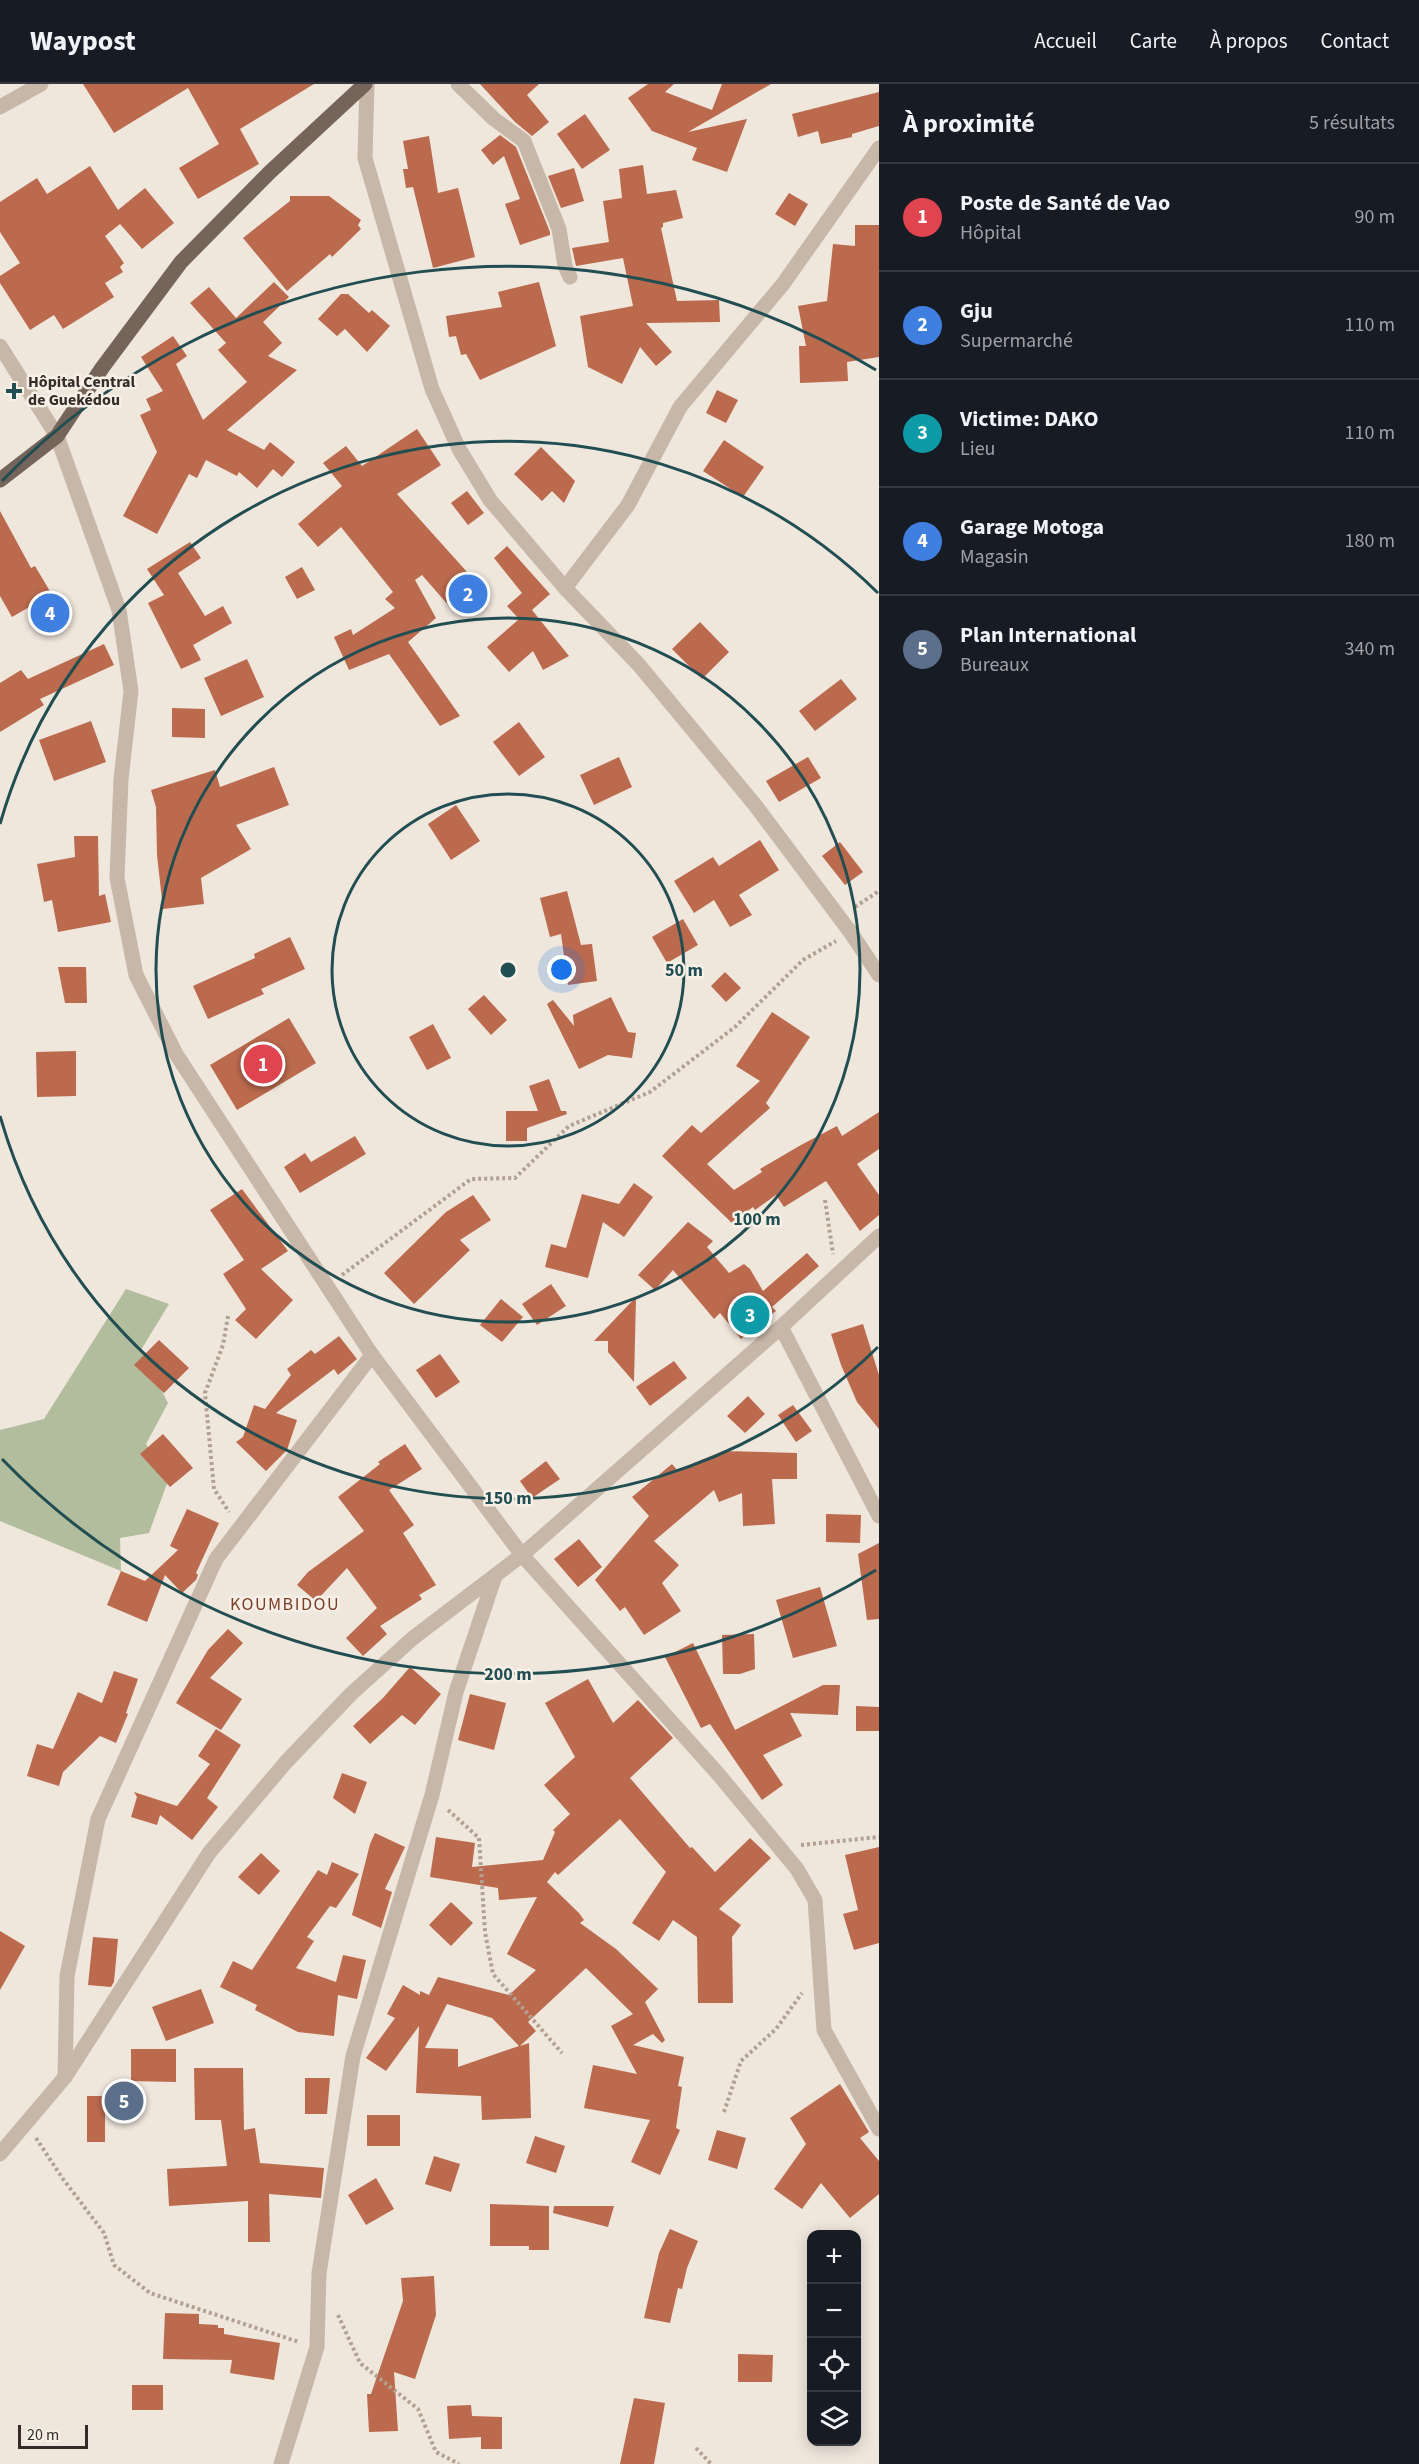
<!DOCTYPE html>
<html lang="fr">
<meta charset="utf-8">
<style>
body{margin:0;font-family:"Source Sans 3",sans-serif;background:#242831;color:#f1f3f6}
.controls{position:absolute;right:18px;bottom:18px;display:grid;overflow:hidden;border-radius:12px;box-shadow:0 3px 15px #0003}
.controls button{width:54px;height:54px;display:grid;place-items:center;padding:0;border:0;border-bottom:2px solid #363941;background:#171b24;color:#f1f3f6;font:30px sans-serif}
.scale{position:absolute;left:18px;bottom:15px;width:70px;box-sizing:border-box;padding-left:6px;border:3px solid #342c28;border-top:0;font-size:16px;line-height:21px;white-space:nowrap;color:#342c28;-webkit-text-stroke:4px #f8f0e7;paint-order:stroke}
.you{position:absolute;left:562px;top:886px;width:21px;height:21px;margin:-15px;border:4px solid #fff;border-radius:50%;background:#1a73e8;box-shadow:0 0 0 9px #1a73e833}
.badge{display:grid;place-items:center;width:39px;height:39px;border-radius:50%;background:#2563eb;color:#fff;font-size:20px;font-weight:700}
.pin{position:absolute;translate:-50% -50%;border:3px solid #fff;box-shadow:0 2px 6px #0006}
.list{margin:0;padding:0;list-style:none}
h2{display:flex;justify-content:space-between;align-items:center;height:78px;margin:0;padding:0 24px;font-size:26px}
h2 small{font-size:20px;font-weight:400;color:#9ea1a6}
.list li{display:grid;grid-template-columns:39px 1fr auto;gap:18px;align-items:center;box-sizing:border-box;height:108px;padding:0 24px;border-top:2px solid #363941}
.list b{display:block;font-size:22px;white-space:nowrap}
.list p{margin:0;font-size:20px;white-space:nowrap;color:#9ea1a6}
.list em{font-size:20px;font-style:normal;color:#9ea1a6}
.icon{flex:none;width:33px;height:33px;fill:none;stroke:currentColor;stroke-width:2;stroke-linecap:round;stroke-linejoin:round}
.map{position:relative;flex:none;width:879px;height:2380px;overflow:hidden}
header{display:flex;align-items:center;gap:36px;box-sizing:border-box;height:84px;padding:0 30px;background:#171b24;border-bottom:2px solid #363941}
header strong{font-size:28px}
nav{display:flex;gap:33px;margin-inline-start:auto;font-size:21px}
main{display:flex}
aside{flex:1;background:#171b24}
.map>svg:first-child{display:block}
</style>
<header>
<strong>Waypost</strong>
<nav><a>Accueil</a><a>Carte</a><a>À propos</a><a>Contact</a></nav>
</header>
<main>
<div class="map">
<svg width="879" height="2380" viewBox="0 0 879 2380">
<rect width="100%" height="100%" fill="#efe6dc"/>
<path fill="#b2bd9d" d="M126,1205l43,15 -28,46 27,53 -22,41 23,34 -20,55 -29,5 1,33 -121,-50v-91l44,-11z"/>
<g fill="#bb6a4e" fill-rule="evenodd">
<path d="M83,0h231l-74,45 19,35 -61,35 -19,-31 40,-24 -31,-56 -74,45z"/>
<path d="M480,0h59l-12,11 22,27 -17,14 -17,-14z"/>
<path d="M648,0h26l-9,8 47,18 10,-26h49l-83,48 59,-13 -20,53 -35,-12 5,-12 -45,-17 -24,-33z"/>
<path d="M879,8v34l-27,8v3l-31,7 -3,-13 -20,6 -6,-23z"/>
<path d="M585,30l25,36 -28,19 -25,-35z"/>
<path d="M500,51l16,12 34,85v3l-30,10 -15,-41 15,-5 -16,-43 -11,9 -12,-15z"/>
<path d="M429,52l9,57 20,-5 17,69 -42,11 -20,-81 -7,1 -3,-19h5l-5,-28z"/>
<path d="M643,81l4,29 29,-4 7,28 -20,5v4l-2,1 16,73 42,-1 1,22 -74,1 26,29 -16,14 -16,-19 -18,37 -34,-17 -8,-51 53,-10 -10,-48 -47,8 -4,-18 37,-6 -6,-41 19,-3 -3,-29z"/>
<path d="M90,82l28,44 27,-22 29,35 -32,26 -22,-25 -15,12 19,27 -4,4 3,5 -18,11 9,14 -51,32 -9,-14 -24,15 -30,-47v-7l20,-13 -20,-31v-30l37,-24 10,16z"/>
<path d="M574,84l10,33 -23,7 -13,-32z"/>
<path d="M789,109l19,11 -13,22 -20,-12z"/>
<path d="M290,112h39l32,24 -3,5 3,4 -29,28 -2,-3 -43,37 -44,-53 47,-37z"/>
<path d="M855,141h24v132l-32,5 1,19 -48,2 -1,-37h7l-8,-40 29,-5 6,-57 22,2z"/>
<path d="M274,198l15,15 -26,25 19,21 -14,13 29,14 -70,60 37,20 6,-8 25,20 -13,15 -9,-8 -16,19 -18,-16 -2,4 -31,-16 -9,18 -8,-4 -32,60 -34,-18 34,-64 -17,-37 11,-5 -5,-11 17,-8 -22,-34 32,-21 14,20 -11,8 27,56 44,-38 -29,-32 8,-7 -36,-40 19,-16 27,31z"/>
<path d="M539,198l17,64 -76,34 -14,-26 -5,1 -5,-19 -7,1 -3,-21 56,-9 -4,-15z"/>
<path d="M341,210h7l21,19 3,-3 18,16 -23,26 -22,-23 -8,7 -19,-17z"/>
<path d="M717,306l21,10 -12,23 -20,-10z"/>
<path d="M417,345l24,36 -44,29 88,98 -24,22 -9,-10 -3,2 -27,-31 -7,5 21,38 -28,24 52,74 -20,10 -51,-72 -40,16 -15,-33 17,-8 2,6 42,-27 -10,-9 8,-7 -52,-65 -23,20 -20,-23 44,-38 -19,-23 23,-17 16,20z"/>
<path d="M724,356l40,27 -21,30 -40,-26z"/>
<path d="M541,363l34,34 -11,22 -12,-12 -10,10 -28,-27z"/>
<path d="M467,407l17,22 -16,12 -17,-22z"/>
<path d="M0,427l31,57 4,-2 29,49 -21,12 -12,-21 -19,11 -12,-21z"/>
<path d="M190,458l11,16 -23,15 27,43 18,-10 9,17 -39,22 8,15 -20,9 -33,-66 16,-8 -17,-26z"/>
<path d="M507,462l43,48 -18,16 37,46 -26,14 -10,-19 -24,21 -22,-25 32,-28 -12,-13 15,-13 -28,-35z"/>
<path d="M302,483l13,23 -18,9 -12,-22z"/>
<path d="M700,538l29,30 -27,27 -30,-30z"/>
<path d="M104,560l10,21 -74,34 4,6 -44,27v-49l21,-13 7,9z"/>
<path d="M247,575l17,38 -43,19 -17,-38z"/>
<path d="M841,595l16,20 -42,32 -16,-20z"/>
<path d="M172,624l33,1v29l-33,-1z"/>
<path d="M91,637l15,41 -52,19 -15,-41z"/>
<path d="M519,638l26,35 -26,19 -26,-34z"/>
<path d="M619,673l13,30 -38,18 -14,-30z"/>
<path d="M808,673l13,21 -42,24 -13,-21z"/>
<path d="M274,683l15,38 -53,20 15,24 -50,29 3,26 -41,5 -6,-54 -1,-48 -5,-17 64,-20 5,17z"/>
<path d="M456,721l24,36 -29,19 -23,-36z"/>
<path d="M74,752h24l1,60 6,-2 6,28 -53,10 -6,-32 -8,2 -7,-38 38,-7z"/>
<path d="M760,756l19,30 -40,25 13,20 -22,12 -16,-27 -20,13 -20,-32 39,-24 6,9z"/>
<path d="M840,758l23,30 -18,13 -23,-29z"/>
<path d="M567,807l14,54 11,-1 5,37 -29,4 -7,-51 -11,3 -10,-39z"/>
<path d="M683,835l15,26 -31,18 -15,-26z"/>
<path d="M290,853l15,32 -44,20 3,5 -56,25 -15,-33 62,-28 -1,-4z"/>
<path d="M58,883h28l1,36h-22z"/>
<path d="M725,888l16,16 -15,14 -15,-16z"/>
<path d="M484,911l23,25 -16,15 -23,-26z"/>
<path d="M611,913l17,35 8,1 -4,25 -24,-3 -29,14 -32,-65 6,-4 21,26 -1,-11z"/>
<path d="M772,928l38,25 -44,66 4,5 -63,56 27,26 28,-18 -2,-3 41,-24 36,-19 5,10 37,-24v37l-22,15 22,31v20l-19,16 -34,-50 -42,26 -8,-12 -21,15 -2,-3 -21,16 -70,-67 30,-31 9,8 59,-52 -24,-15z"/>
<path d="M289,934l27,45 -79,47 -27,-45z"/>
<path d="M433,940l18,34 -24,12 -18,-33z"/>
<path d="M76,967v45l-39,1 -1,-45z"/>
<path d="M549,995l12,32h5l1,3 -40,14v13h-21v-30h32l-9,-25z"/>
<path d="M355,1052l11,18 -66,39 -16,-26 21,-14 6,9z"/>
<path d="M634,1099l19,14 -29,40 -21,-15 -15,56 -43,-11 6,-23 15,4 16,-54 37,10z"/>
<path d="M242,1105l46,62 -27,18 32,31 -37,39 -21,-19 11,-11 -23,-35 21,-14 -34,-50z"/>
<path d="M473,1111l18,25 -31,20 10,10 -56,54 -30,-31 62,-61z"/>
<path d="M688,1138l25,19 -6,6 22,26 15,-9 6,5 13,22 44,-38 12,13 -47,41 4,4 -35,28 -21,-26 -6,6 -41,-49 -18,20 -17,-15z"/>
<path d="M551,1200l15,22 -29,19 -15,-21z"/>
<path d="M636,1213l-2,85 -26,-30v-11h-14z"/>
<path d="M501,1215l22,18 -21,25 -22,-17z"/>
<path d="M863,1240l16,51v54l-22,-27 -16,-37 -10,-31z"/>
<path d="M339,1252l18,23 -19,16 -4,-6 -58,44 21,7 -10,30 -21,21 -30,-29 7,-5 11,-32 11,4 26,-34 -4,-6 24,-19 4,4z"/>
<path d="M159,1256l30,28 -25,25 -30,-28z"/>
<path d="M440,1270l20,28 -24,16 -20,-28z"/>
<path d="M674,1277l13,17 -37,28 -14,-19z"/>
<path d="M748,1312l17,18 -20,19 -18,-17z"/>
<path d="M793,1321l19,26 -16,11 -18,-27z"/>
<path d="M163,1350l30,34 -23,19 -30,-33z"/>
<path d="M405,1360l17,25 -33,21 25,35 -11,8 33,52 -17,10 3,4 -42,27 7,8 -24,22 -17,-18 31,-30 -30,-40 -31,33 -19,-16 11,-13 56,-41 -26,-34 42,-33 -2,-2z"/>
<path d="M723,1367l74,2v26h-25l3,45 -32,2 -1,-33 -23,9 -5,-12 -60,51 25,24 -17,18 19,28 -37,24 -19,-28 -5,4 -25,-31 54,-64 -17,-19 40,-33 5,6z"/>
<path d="M546,1377l14,18 -28,19 -12,-17z"/>
<path d="M187,1425l32,14 -23,50 2,2 -2,5 -14,13 -17,-18 -18,47 -40,-17 14,-34 24,10 33,-31 -8,-4z"/>
<path d="M826,1430l35,1 -1,28 -34,-1z"/>
<path d="M579,1455l23,28 -24,20 -24,-28z"/>
<path d="M879,1459v76l-12,1 -9,-66z"/>
<path d="M820,1503l17,59 -44,12 -17,-58z"/>
<path d="M228,1545l15,14 -33,35 32,21 -21,31 -45,-27 32,-53z"/>
<path d="M754,1550l1,35 -15,5h-17l-1,-39z"/>
<path d="M693,1559l42,87 88,-45h17l-2,30 -48,-2 12,23 -39,19 20,30 -21,15 -52,-76 -9,4 -36,-71z"/>
<path d="M410,1583l31,27 -26,31 -13,-10 -32,29 -17,-18 30,-28z"/>
<path d="M114,1587l24,8 -12,34 2,1 -12,29 -16,-7 -37,36 -4,14 -32,-10 10,-32 16,5 25,-57 24,11z"/>
<path d="M588,1595l25,44 25,-23 35,38 -43,40 60,70 2,-1 23,25 35,-34 21,20 -52,51 22,16 -9,12 1,66h-35l-1,-66 -24,-17 -14,21 -27,-18 34,-51 -46,-53 -62,56 -3,-3 -8,10 32,31 5,7 -4,3 36,26 42,40 -13,13 20,38 -3,3 -9,-9 -20,11 51,12 -6,29 4,1 -6,41 4,2 -20,45 -29,-13 19,-42 -66,-12 9,-43 44,9 -26,-48 22,-12 -47,-46 -58,54 8,9 -16,15 9,-3 2,75 -49,2 -1,-24 -65,-3 3,-67 -33,45 -20,-13 29,-40 -8,-4 16,-29 17,10v-4l9,4 9,-18 71,18 27,-25 -29,-16 30,-57 -38,3 -1,-12 -68,-11 6,-40 39,6 -3,24 71,-7 12,-28 -2,-2 17,-16 -26,-29 31,-28 -30,-54zM447,1920l45,14 27,28 -61,21v-18l-33,-1z"/>
<path d="M470,1610l36,9 -12,47 -36,-10z"/>
<path d="M856,1622l23,1v24h-23z"/>
<path d="M216,1645l25,16 -34,53 11,9 -26,33 -32,-25 -3,10 -26,-8 6,-20 -3,-5 43,14 33,-42 -12,-8z"/>
<path d="M342,1689l25,9 -12,32 -22,-16z"/>
<path d="M375,1749l30,14 -20,42 7,3 -11,36 -29,-13 18,-71z"/>
<path d="M879,1763v96l-25,7 -11,-36 15,-4 -13,-55z"/>
<path d="M261,1769l19,18 -21,24 -21,-18z"/>
<path d="M332,1778l27,12 -23,34 -6,-2 -23,31 7,4 -18,27 40,14 7,-27 23,5 -9,39 -19,-4 -4,41 -36,-4 -43,-22 2,-5 -37,-18 13,-26 19,9 66,-100 9,5z"/>
<path d="M451,1818l22,21 -22,23 -22,-21z"/>
<path d="M0,1847l25,15 -25,44z"/>
<path d="M93,1853l25,2 -4,43 -3,5 -23,-2z"/>
<path d="M201,1905l13,34 -48,18 -14,-34z"/>
<path d="M131,1965h45v33l-45,-1z"/>
<path d="M194,1984h49l1,62 11,-2 5,35 64,5 -3,30 -52,-4 1,48h-22v-41l-79,5 -2,-37 60,-3 -6,-46h-26z"/>
<path d="M305,1994h25l-3,36h-22z"/>
<path d="M840,2000l29,48 -9,6 19,23v33l-29,24 -29,-35 -19,26 -28,-20 32,-45 -16,-26z"/>
<rect x="87" y="2012" width="18" height="46"/>
<rect x="367" y="2031" width="33" height="31"/>
<path d="M717,2046l29,8 -9,31 -29,-9z"/>
<path d="M535,2052l30,10 -9,27 -30,-10z"/>
<path d="M434,2072l26,8 -9,28 -26,-8z"/>
<path d="M376,2094l18,31 -28,16 -18,-30z"/>
<path d="M490,2120l59,2v44h-20v-4h-39z"/>
<path d="M554,2122h60l-6,21 -55,-14z"/>
<path d="M670,2145l28,12 -11,27 -5,21 -4,-1 -8,35 -26,-5 15,-65z"/>
<path d="M434,2192l2,39 -21,64 -21,-7 4,59 -29,1 -2,-38h4l32,-93 -2,-23z"/>
<path d="M165,2229l34,1v10l19,1v3h6v6l56,9 -6,37 -44,-7 2,-13 -69,-1z"/>
<path d="M738,2270l35,1 -1,27h-34z"/>
<rect x="132" y="2301" width="31" height="25"/>
<path d="M634,2314l31,5 -11,61h-34z"/>
<path d="M471,2321l1,11 30,1v32h-21v-12l-32,2 -2,-33z"/>
</g>
<g fill="none" stroke-linecap="round" stroke-linejoin="round">
<g stroke="#b2a193" stroke-width="4" stroke-dasharray="3 3" stroke-linecap="butt">
<path d="M855,823l24,-16"/>
<path d="M825,1116l8,54"/>
<path d="M342,1191l129,-96 44,-1 54,-52 81,-34 85,-65 68,-67 33,-19"/>
<path d="M228,1232l-5,29 -18,48 9,96 15,23"/>
<path d="M448,1726l31,28 6,94 8,42 69,79"/>
<path d="M801,1761l78,-8"/>
<path d="M724,2028l17,-51 35,-32 26,-36"/>
<path d="M36,2054l27,41 41,54 10,32 36,28 149,49"/>
<path d="M338,2231l22,48 58,46 18,43 23,12"/>
<path d="M696,2364l15,16"/>
</g>
<g stroke="#c6b7a9" stroke-width="15">
<path d="M367,0l-2,74 67,231 27,60 31,51 75,88 74,77 116,140 96,128 28,42"/>
<path d="M458,0l36,35 30,22 35,88 6,37 5,11"/>
<path d="M0,23l41,-23"/>
<path d="M0,262l57,90 62,174 12,81 -10,88 -4,99 19,97 40,79 196,301 150,200 197,220 78,94 18,31 9,130 55,99"/>
<path d="M565,504l63,-83 52,-98 103,-123 96,-136"/>
<path d="M781,1243l98,189"/>
<path d="M65,1993l2,-101 31,-157 118,-260 156,-204"/>
<path d="M0,2070l65,-77 144,-224 77,-91 65,-68 62,-56 109,-83 259,-228 98,-91"/>
<path d="M281,2380l36,-117 2,-74 34,-217 79,-261 24,-103 39,-116"/>
</g>
<path stroke="#75645a" stroke-width="15" d="M0,396l57,-44 45,-68 79,-106 89,-90 95,-88"/>
</g>
<g fill="none" stroke="#214e52" stroke-width="3">
<circle cx="508" cy="886" r="176"/>
<circle cx="508" cy="886" r="352"/>
<path d="M878 1263A528 528 0 0 1 0 1032M0 740A528 528 0 0 1 878 509"/>
<path d="M876 1486A704 704 0 0 1 2 1375M2 397A704 704 0 0 1 876 286"/>
</g>
<path fill="#214e52" stroke="#f8f0e7" stroke-width="2" d="M11 298h6v6h6v6h-6v6h-6v-6h-6v-6h6z"/>
<g text-anchor="middle" dominant-baseline="central" stroke-width="5" stroke-linejoin="round" paint-order="stroke">
<g font-size="16" font-weight="bold" fill="#342c28" stroke="#f8f0e7" text-anchor="start">
<text x="28" y="298">Hôpital Central<tspan x="28" dy="18">de Guekédou</tspan></text>
</g>
<g font-size="18" letter-spacing="1.5" fill="#7c3d28" stroke="#f8f0e7">
<text x="285" y="1520">KOUMBIDOU</text>
</g>
</g>
<circle cx="508" cy="886" r="9" fill="#214e52" stroke="#f8f0e7" stroke-width="3"/>
<g font-size="18" text-anchor="middle" font-weight="bold" fill="#214e52" stroke="#f8f0e7" stroke-width="5" stroke-linejoin="round" paint-order="stroke">
<text x="684" y="892">50 m</text>
<text x="757" y="1141">100 m</text>
<text x="508" y="1420">150 m</text>
<text x="508" y="1596">200 m</text>
</g>
</svg>
<div class="controls">
<button>+</button>
<button>−</button>
<button><svg class="icon" aria-label="locate" viewBox="0 0 24 24"><circle cx="12" cy="12" r="6"/><path d="M12 2v4M12 18v4M2 12h4M18 12h4"/></svg></button>
<button><svg class="icon" aria-label="layers" viewBox="0 0 24 24"><path d="M12 4l9 5-9 5-9-5zM3 14l9 5 9-5"/></svg></button>
</div>
<div class="scale">20 m</div>
<div class="you"></div>
<div class="pin badge" style="left:263px;top:980px;background:#e0444e">1</div>
<div class="pin badge" style="left:468px;top:510px;background:#3f7fe0">2</div>
<div class="pin badge" style="left:750px;top:1231px;background:#0f9aa8">3</div>
<div class="pin badge" style="left:50px;top:529px;background:#3f7fe0">4</div>
<div class="pin badge" style="left:124px;top:2017px;background:#5c6f8a">5</div>
</div>
<aside>
<h2>À proximité<small>5 résultats</small></h2>
<ul class="list">
<li><span class="badge" style="background:#e0444e">1</span><div><b>Poste de Santé de Vao</b><p>Hôpital</p></div><em>90 m</em></li>
<li><span class="badge" style="background:#3f7fe0">2</span><div><b>Gju</b><p>Supermarché</p></div><em>110 m</em></li>
<li><span class="badge" style="background:#0f9aa8">3</span><div><b>Victime: DAKO</b><p>Lieu</p></div><em>110 m</em></li>
<li><span class="badge" style="background:#3f7fe0">4</span><div><b>Garage Motoga</b><p>Magasin</p></div><em>180 m</em></li>
<li><span class="badge" style="background:#5c6f8a">5</span><div><b>Plan International</b><p>Bureaux</p></div><em>340 m</em></li>
</ul>
</aside>
</main>
